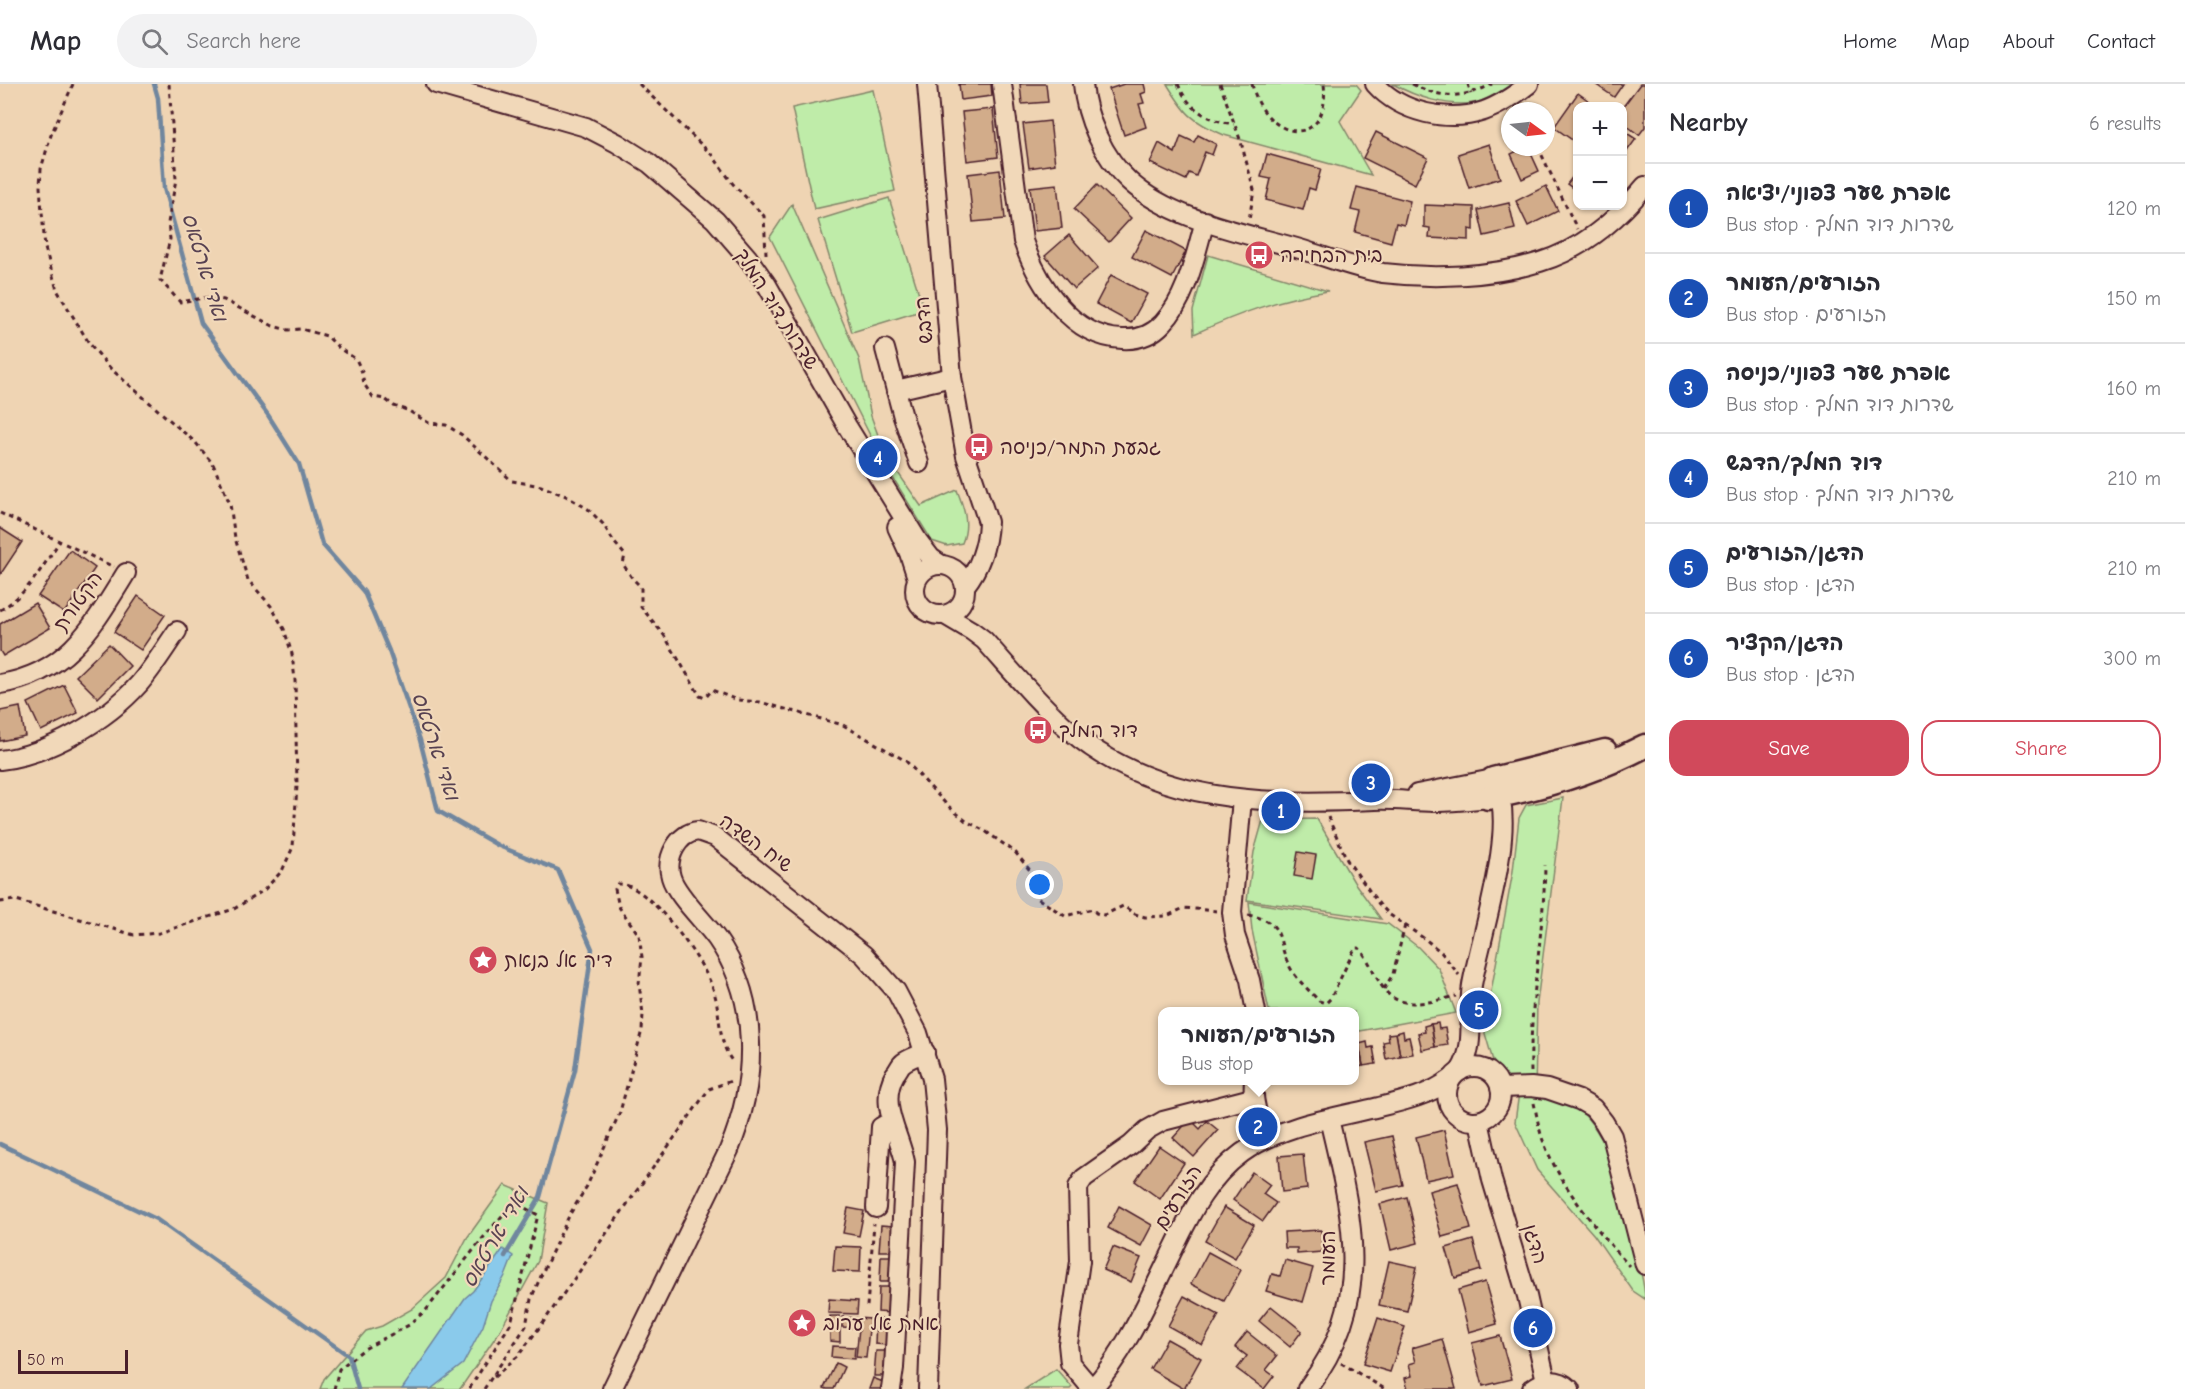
<!DOCTYPE html>
<meta charset="utf-8">
<style>
body{margin:0;font-family:"Comic Neue","Playpen Sans Hebrew",sans-serif;background:#f2f2f3;color:#2b2b33}
.controls{position:absolute;right:18px;top:18px;display:grid;overflow:hidden;border-radius:12px;box-shadow:0 2px 4px #0004}
.controls button{width:54px;height:54px;display:grid;place-items:center;padding:0;border:0;border-bottom:2px solid #e1e1e2;background:#fff;color:#2b2b33;font:30px sans-serif}
.compass{position:absolute;left:1501px;top:18px;width:54px;height:54px;border-radius:50%;background:#fff;box-shadow:0 2px 4px #0004;rotate:105deg}
.scale{position:absolute;left:18px;bottom:15px;width:110px;box-sizing:border-box;padding-left:6px;border:3px solid #4a1f2b;border-top:0;font-size:16px;line-height:21px;white-space:nowrap;color:#4a1f2b;-webkit-text-stroke:4px #f1d8b9;paint-order:stroke}
.you{position:absolute;left:1040px;top:801px;width:21px;height:21px;margin:-15px;border:4px solid #fff;border-radius:50%;background:#1a73e8;box-shadow:0 0 0 9px #1a73e833}
.badge{display:grid;place-items:center;width:39px;height:39px;border-radius:50%;background:#d1495b;color:#fff;font-size:20px;font-weight:700}
.pin{position:absolute;translate:-50% -50%;border:3px solid #fff;box-shadow:0 2px 6px #0006}
.popup{position:absolute;left:1158px;top:923px;width:201px;height:78px;box-sizing:border-box;display:grid;place-content:center;border-radius:12px;background:#fff;filter:drop-shadow(0 2px 4px #0005);font-size:20px;white-space:nowrap;color:#7c7c81}
.popup b{font-size:22px;color:#2b2b33}
.popup::after{content:'';position:absolute;left:50%;top:100%;margin-left:-12px;border:12px solid transparent;border-top-color:#fff}
.list{margin:0;padding:0;list-style:none}
h2{display:flex;justify-content:space-between;align-items:center;height:78px;margin:0;padding:0 24px;font-size:26px}
h2 small{font-size:20px;font-weight:400;color:#7c7c81}
.list li{display:grid;grid-template-columns:39px 1fr auto;gap:18px;align-items:center;box-sizing:border-box;height:90px;padding:0 24px;border-top:2px solid #e1e1e2}
.list b{display:block;font-size:22px;white-space:nowrap}
.list p{margin:0;font-size:20px;white-space:nowrap;color:#7c7c81}
.list em{font-size:20px;font-style:normal;color:#7c7c81}
.actions{display:flex;gap:12px;padding:18px 24px}
.actions a{flex:1;padding:14px 0;border:2px solid #d1495b;border-radius:18px;text-align:center;font-size:21px;color:#d1495b}
.actions .main{background:#d1495b;color:#fff}
.icon{flex:none;width:33px;height:33px;fill:none;stroke:currentColor;stroke-width:2;stroke-linecap:round;stroke-linejoin:round}
.map{position:relative;flex:none;width:1645px;height:1305px;overflow:hidden}
header{display:flex;align-items:center;gap:36px;box-sizing:border-box;height:84px;padding:0 30px;background:#fff;border-bottom:2px solid #e1e1e2}
header strong{font-size:28px}
nav{display:flex;gap:33px;margin-inline-start:auto;font-size:21px}
.search{width:420px;height:54px;background:#f2f2f3;display:flex;align-items:center;gap:15px;box-sizing:border-box;padding:0 21px;border-radius:33px;color:#7c7c81;font-size:22px}
main{display:flex}
aside{flex:1;background:#fff}
.map>svg:first-child{display:block}
</style>
<header>
<strong>Map</strong>
<div class="search"><svg class="icon" aria-label="search" viewBox="0 0 24 24"><circle cx="10" cy="10" r="6"/><path d="M15 15l6 6"/></svg>Search here</div>
<nav><a>Home</a><a>Map</a><a>About</a><a>Contact</a></nav>
</header>
<main>
<div class="map">
<svg width="1645" height="1305" viewBox="0 0 1645 1305">
<rect width="100%" height="100%" fill="#efd4b3"/>
<filter id="ink" filterUnits="userSpaceOnUse"><feTurbulence type="fractalNoise" baseFrequency=".0167" numOctaves="2"/><feDisplacementMap in="SourceGraphic" scale="12" xChannelSelector="R" yChannelSelector="G"/><feConvolveMatrix kernelMatrix="1 2 1 2 8 2 1 2 1" color-interpolation-filters="sRGB"/></filter>
<g filter="url(#ink)">
<g fill="#bfeca9" stroke="#84866a" stroke-width="1.5">
<path d="M1167,0h189l5,6 -21,31 31,54 -147,-40c-33,-14 -39,-22 -57,-51z"/>
<path d="M1393,0h118c-7,6 -29,18 -37,19 -27,4 -58,-6 -81,-19z"/>
<path d="M873,6l22,101 -81,18 -22,-101z"/>
<path d="M889,114l35,112 -72,22 -34,-112z"/>
<path d="M792,120l67,155 12,57 14,38 36,52 36,-16c7,18 13,34 5,53l-15,3 -15,-5 -47,-76 -115,-228z"/>
<path d="M1208,171l120,36c-50,8 -88,22 -134,43l-1,-23z"/>
<path d="M1563,714l-26,205 -2,88c17,7 41,13 53,28 28,33 41,97 50,139 2,13 7,28 7,41l-12,-8 -39,-56 -57,-65 -22,-48 5,-37 -16,-6 -11,-18 -9,-31 29,-159 6,-53 7,-13z"/>
<path d="M1317,735l37,63 27,37 -134,-19 7,-48 9,-32z"/>
<path d="M1249,818l139,22 30,23 21,22 17,44 -102,19v-20l-85,-1 -17,-81z"/>
<path d="M505,1101l43,18 -10,58 -39,71 -39,57h-140l4,-10 42,-48 16,-5 30,-17 34,-31 21,-40z"/>
<path d="M1056,1285l16,18 -2,2h-45z"/>
</g>
<path fill="#8acaeb" stroke="#70869e" stroke-width="1.5" d="M503,1165l10,7 -7,18 -15,27 -8,25 -20,38 -32,25h-29l63,-91 8,-7z"/>
<g fill="none" stroke-linecap="round" stroke-linejoin="round">
<g stroke="#70869e" stroke-width="4.5">
<path d="M154,0l4,14 6,90 37,135 67,92 31,49 23,80 42,48 25,59 31,89 18,71 61,35 59,24 34,79 -17,121 -35,127 -35,59"/>
<path d="M0,1060l156,75 193,137 9,33"/>
</g>
</g>
<g fill="#d2ac8a" stroke="#4a1f2b" stroke-width="1.5">
<path d="M959,0h32l1,12 -31,4z"/>
<path d="M1020,0h26l2,18 -26,2z"/>
<path d="M1124,0h20l2,8 -5,2 3,9 -5,1 7,23 -22,8 -15,-46z"/>
<path d="M1595,0h28l-9,13z"/>
<path d="M1640,0h5v43l-6,8 -17,-13v-14z"/>
<path d="M1578,9l18,13h-18v38l-24,-17z"/>
<path d="M993,25l5,48 -31,4 -5,-49z"/>
<path d="M1050,37l5,43 -26,4 -6,-44z"/>
<path d="M1622,46l14,9 -14,19z"/>
<path d="M1376,48l52,26 -13,26 -52,-26z"/>
<path d="M1198,51l18,9 -4,11 -7,-3 -9,24 -7,-3 -3,7 -36,-17 9,-20 16,10 6,-17 13,6z"/>
<path d="M1489,60l11,34 -31,10 -11,-34z"/>
<path d="M1525,63h3l11,24 -17,8 -11,-25z"/>
<path d="M1267,70l54,15 -6,21 -6,-2 -6,22 -37,-10 5,-21 -10,-2z"/>
<path d="M1000,86l5,49 -32,3 -5,-48z"/>
<path d="M1578,86v22l-11,-8z"/>
<path d="M1057,100l5,44 -27,3 -5,-44z"/>
<path d="M1097,101l34,33 -22,24 -35,-33z"/>
<path d="M1546,102l12,25 -30,15 -12,-25z"/>
<path d="M1357,103l53,14 -6,24 -8,-2 -5,19 -36,-10 5,-20 -9,-2z"/>
<path d="M1509,119l6,26 -31,7 -6,-26z"/>
<path d="M1424,121l50,2v23l-5,-1v11l-40,-2 1,-10 -6,-1z"/>
<path d="M1146,146l40,21 -14,27 -40,-21z"/>
<path d="M1069,151l29,33 -24,21 -29,-33z"/>
<path d="M1111,191l36,19 -16,29 -35,-19z"/>
<path d="M0,444l22,14 -22,33z"/>
<path d="M70,466l25,18 -31,45 -26,-17z"/>
<path d="M138,512l27,19 -24,35 -27,-18z"/>
<path d="M35,519l15,25 -47,28 -3,-5v-27z"/>
<path d="M109,560l21,22 -32,32 -22,-22z"/>
<path d="M64,601l14,28 -37,18 -13,-28z"/>
<path d="M20,623l5,29 -25,5v-30z"/>
<path d="M1298,768l18,3 -4,24 -18,-3z"/>
<path d="M1438,939l1,6 6,-1 3,17 -13,2 -4,-23z"/>
<path d="M1431,940l4,23 -13,3 -4,-17 7,-1 -1,-6z"/>
<path d="M1403,947l1,7 5,-1 4,17 -13,2 -4,-23z"/>
<path d="M1396,949l4,23 -14,3 -3,-17 6,-1 -1,-7z"/>
<path d="M1367,958l1,6 5,-1 3,17 -13,2 -4,-22z"/>
<path d="M1354,960h5l4,22 -9,2z"/>
<path d="M1190,1035l10,10 7,-8 11,9 -24,27 -21,-19z"/>
<path d="M1444,1046l10,44 -28,6 -10,-43z"/>
<path d="M1392,1052l11,49 -27,6 -12,-49z"/>
<path d="M1159,1062l25,17 -24,36 -25,-18z"/>
<path d="M1303,1070l4,35 -25,3 -3,-36z"/>
<path d="M1252,1088l18,13 -7,9 13,9 -13,18 -30,-21z"/>
<path d="M1458,1099l13,46 -29,8 -13,-46z"/>
<path d="M1407,1113l11,46 -27,7 -11,-46z"/>
<path d="M1119,1122l33,19 -11,21 -33,-18z"/>
<path d="M1224,1123l30,18 -19,33 -30,-17z"/>
<path d="M848,1124l16,3 -5,25 -16,-3z"/>
<path d="M881,1141l12,1 -2,25h-12z"/>
<path d="M1321,1146l1,22 -25,2v-6h-12l-1,-16z"/>
<path d="M1473,1156l8,30 -26,8 -9,-30z"/>
<path d="M835,1162l26,1 -1,25 -27,-1z"/>
<path d="M1113,1163l28,11 -10,24 -28,-12z"/>
<path d="M1208,1168l33,18 -17,31 -33,-17z"/>
<path d="M881,1172h12l-1,26h-12z"/>
<path d="M1285,1176l28,8 -10,34 -37,-11 6,-17 8,2z"/>
<path d="M1389,1177l28,6 -10,44 -28,-6z"/>
<path d="M1485,1198l12,42 -28,8 -11,-42z"/>
<path d="M879,1203h12l-1,26 -12,-1z"/>
<path d="M1184,1212l35,19 -17,30 -34,-19z"/>
<path d="M829,1215l29,2 -1,13 -29,-1z"/>
<path d="M1271,1222l31,25 -12,16 -31,-26z"/>
<path d="M830,1232h10v26l-10,-1z"/>
<path d="M843,1233l27,2 -4,39 -10,-1 3,-29 -17,-1z"/>
<path d="M1378,1234l27,9 -15,45 -27,-8z"/>
<path d="M876,1235h12l-1,26 -12,-1z"/>
<path d="M1247,1248l30,24 -11,14 8,6 -10,13 -27,-20 10,-13 -12,-9z"/>
<path d="M1500,1252l12,43 -29,7 -11,-43z"/>
<path d="M1167,1255l34,19 -17,31 -34,-20z"/>
<path d="M1442,1255l14,50h-48l-3,-11 7,-2 -3,-12 7,-2 -4,-14z"/>
<path d="M832,1262l23,1 -1,12 -23,-2z"/>
<path d="M876,1267h12l-2,25h-12z"/>
<path d="M836,1279l8,4 -10,22h-7l-3,-1z"/>
<path d="M873,1294l10,4 -3,7h-11z"/>
</g>
<g fill="none" stroke-linecap="round" stroke-linejoin="round">
<g stroke="#4a1f2b" stroke-width="22">
<g id="minor">
<path d="M436,0l150,43 31,16 32,20 66,57 33,38 19,27 80,141 71,115 13,17 9,6"/>
<path d="M927,0l25,293 14,79 22,66c-1,24 -8,45 -23,64"/>
<path d="M1002,0l21,157c15,43 48,96 99,98 16,1 30,-4 41,-16 25,-27 32,-68 42,-102"/>
<path d="M1083,0c3,34 20,73 46,97 42,39 116,52 171,68 27,8 55,20 83,24 50,6 108,4 157,-11 43,-13 77,-42 105,-76"/>
<path d="M1375,0c26,29 73,39 109,27 17,-6 31,-16 45,-27"/>
<path d="M885,265l18,68 16,46"/>
<path d="M896,306l56,-13"/>
<path d="M897,443l12,26 8,25"/>
<circle cx="940" cy="506" r="25"/>
<path d="M945,531l27,16 12,9c27,30 53,62 84,89 85,75 200,76 307,71 20,-1 39,2 59,2 18,0 36,-2 54,-4"/>
<path d="M0,600c68,-11 93,-58 126,-111"/>
<path d="M0,676c48,-5 107,-40 139,-76 14,-16 26,-36 38,-53"/>
<path d="M1417,710l76,-15"/>
<path d="M1242,715l-10,113 3,23 15,45 6,32"/>
<circle cx="1474" cy="1010" r="27"/>
<path d="M1460,987c17,-26 7,-57 12,-86 8,-47 46,-158 24,-199"/>
<path d="M1254,996c-2,23 4,38 13,58"/>
<path d="M1500,1004l31,-1 16,2 32,11 14,8 11,14 8,14 33,129"/>
<path d="M1479,1037l13,59 35,116 19,85"/>
<path d="M876,1124l5,-81 10,-6"/>
<path d="M612,1305l117,-239c28,-67 32,-148 -12,-211 -12,-17 -41,-44 -46,-62 -6,-19 7,-44 27,-46l17,6 149,118 32,36 22,42 14,46 5,51 -9,259"/>
<path d="M891,1305l3,-21 11,-206c-6,-30 -27,-58 -10,-88 3,-3 5,-9 8,-11 6,-5 15,-7 22,-11"/>
<path d="M1092,1305c35,-39 55,-87 78,-133 19,-39 36,-77 72,-103 39,-28 92,-35 137,-46 25,-6 51,-12 72,-28"/>
<path d="M1092,1305l-22,-26 -2,-19 12,-83 -2,-74 6,-9 47,-33 16,-15 16,-9 89,-23"/>
<path d="M1307,1305c68,-90 46,-169 22,-270"/>
<path d="M1532,1305c12,-10 26,-11 38,0"/>
</g>
</g>
<g stroke="#4a1f2b" stroke-width="27">
<g id="major">
<path d="M1493,695l112,-28"/>
<path d="M1488,714c54,-10 109,-27 157,-52"/>
</g>
</g>
<g stroke="#4a1f2b" stroke-width="3" stroke-dasharray="4.5 4.5" stroke-linecap="butt">
<path d="M169,0l7,95 -8,44 2,16 -10,41 20,22 29,-5 15,3 49,26 15,4 13,-1 26,7 13,13 16,10 6,13 2,12 9,13 12,2 9,7 13,4 22,13 17,2 16,10 50,46 29,5 25,10 22,13 15,15 11,18 11,13 -2,9 9,14 9,9v20l23,28 36,61 5,2 7,-8 25,10 23,2 83,23 63,36 41,44 19,16 19,10 30,21 18,22 4,24 28,18 28,-7 3,4 8,2 19,-9 12,8 10,3 22,-1 17,-8 33,3"/>
<path d="M639,0l74,72 20,28 31,32 2,38"/>
<path d="M1178,0c11,26 30,36 56,40"/>
<path d="M1220,0l21,58 13,48 -5,30"/>
<path d="M1252,0c13,58 79,67 72,0"/>
<path d="M1412,0c30,15 51,15 80,0"/>
<path d="M1468,0l3,10"/>
<path d="M1538,63l39,82"/>
<path d="M0,429l114,54"/>
<path d="M0,526c28,-16 42,-43 60,-69"/>
<path d="M1328,733l19,43 32,44 11,11 35,24 16,13 18,23"/>
<path d="M0,818l16,-2 118,35 25,-2 75,-24 30,-19 18,-19 11,-24 4,-61 -2,-106 -3,-26 -8,-25 -13,-23 -23,-26 -13,-42 -5,-34 -17,-40 -17,-21 -85,-74 -22,-26 -32,-53 -12,-42 -5,-61 1,-18 10,-34 22,-51"/>
<path d="M1248,831c40,7 27,27 43,54 7,12 19,22 28,32l7,2 5,-5 24,-50h4c11,12 15,28 25,41 16,23 50,12 72,7"/>
<path d="M1384,905l9,-15 12,-49"/>
<path d="M1531,988c-2,-69 13,-138 14,-207"/>
<path d="M1534,1019c3,13 5,28 10,40 18,46 53,86 85,123"/>
<path d="M867,1222l7,-82"/>
<path d="M1341,1279l44,26"/>
<path d="M494,1293l24,-21 24,-32 167,-235 22,-8"/>
<path d="M334,1305l5,-20 25,-20 45,-24 18,-16 56,-71 31,-36 24,13 -27,108 -42,66"/>
<path d="M484,1305l42,-63 5,-27 13,-30 26,-55 17,-28 33,-74 22,-82 1,-16 -4,-30 3,-27 -3,-22 -20,-28 -4,-18 3,-5c30,-2 84,76 94,102 10,25 4,55 21,76"/>
</g>
<use href="#minor" stroke="#f1d8b9" stroke-width="18"/>
<use href="#major" stroke="#f1d8b9" stroke-width="22"/>
</g>
</g>
<defs>
<g id="bus-disc" transform="scale(1.5)"><circle r="9.5" fill="#d1495b" stroke="#f1d8b9"/><path d="M-5-6H5V4H4V6H2V4H-2V6H-4V4H-5ZM-3.5-4V0h7V-4ZM-3.5 1.2v1.5H-2V1.2ZM2 1.2v1.5H3.5V1.2Z" fill="#fff"/></g>
<g id="sight-disc" transform="scale(1.5)"><circle r="9.5" fill="#d1495b" stroke="#f1d8b9"/><path d="M0-6L1.8-2.2L6-1.7L2.9 1.2L3.7 5.4L0 3.3L-3.7 5.4L-2.9 1.2L-6-1.7L-1.8-2.2Z" fill="#fff"/></g>
</defs>
<g fill-rule="evenodd">
<use href="#bus-disc" x="1259" y="171"/>
<use href="#bus-disc" x="979" y="363"/>
<use href="#bus-disc" x="1038" y="646"/>
<use href="#sight-disc" x="483" y="876"/>
<use href="#sight-disc" x="802" y="1239"/>
</g>
<g text-anchor="middle" dominant-baseline="central" stroke-width="4.5" stroke-linejoin="round" paint-order="stroke">
<g font-size="20" fill="#4a1f2b" stroke="#f1d8b9" text-anchor="start">
<text x="1280" y="171">בית הבחירה</text>
<text x="1000" y="363">גבעת התמר/כניסה</text>
<text x="1059" y="646">דוד המלך</text>
<text x="504" y="876">דיר אל בנאת</text>
<text x="823" y="1239">אמת אל ערוב</text>
</g>
<g font-size="20" fill="#4a1f2b" stroke="#f1d8b9">
<text transform="translate(777 225) rotate(58)">שדרות דוד המלך</text>
<text transform="translate(924 236) rotate(-95)">הדבש</text>
<text transform="translate(78 517) rotate(-54)">הקטורת</text>
<text transform="translate(756 759) rotate(36)">שיח השדה</text>
<text transform="translate(1178 1113) rotate(-58)">הזורעים</text>
<text transform="translate(1535 1160) rotate(73)">הדגן</text>
<text transform="translate(1328 1174) rotate(-89)">העומר</text>
</g>
<g font-size="21" font-style="italic" fill="#574151" stroke="#f1d8b9">
<text transform="translate(205 183) rotate(73)">ואדי ארטאס</text>
<text transform="translate(436 662) rotate(72)">ואדי ארטאס</text>
<text transform="translate(495 1153) rotate(-60)">ואדי ארטאס</text>
</g>
</g>
</svg>
<div class="controls">
<button>+</button>
<button>−</button>
</div>
<svg class="compass" viewBox="-18 -18 36 36"><path d="M0-13l5 13h-10z" fill="#e53935"/><path d="M0 13l5-13h-10z" fill="#7c7c81"/></svg>
<div class="scale">50 m</div>
<div class="you"></div>
<div class="pin badge" style="left:1281px;top:727px;background:#1a4fb4">1</div>
<div class="pin badge" style="left:1258px;top:1043px;background:#1a4fb4">2</div>
<div class="popup"><b>הזורעים/העומר</b>Bus stop</div>
<div class="pin badge" style="left:1371px;top:699px;background:#1a4fb4">3</div>
<div class="pin badge" style="left:878px;top:374px;background:#1a4fb4">4</div>
<div class="pin badge" style="left:1479px;top:926px;background:#1a4fb4">5</div>
<div class="pin badge" style="left:1533px;top:1244px;background:#1a4fb4">6</div>
</div>
<aside>
<h2>Nearby<small>6 results</small></h2>
<ul class="list">
<li><span class="badge" style="background:#1a4fb4">1</span><div><b>אפרת שער צפוני/יציאה</b><p>Bus stop · שדרות דוד המלך</p></div><em>120 m</em></li>
<li><span class="badge" style="background:#1a4fb4">2</span><div><b>הזורעים/העומר</b><p>Bus stop · הזורעים</p></div><em>150 m</em></li>
<li><span class="badge" style="background:#1a4fb4">3</span><div><b>אפרת שער צפוני/כניסה</b><p>Bus stop · שדרות דוד המלך</p></div><em>160 m</em></li>
<li><span class="badge" style="background:#1a4fb4">4</span><div><b>דוד המלך/הדבש</b><p>Bus stop · שדרות דוד המלך</p></div><em>210 m</em></li>
<li><span class="badge" style="background:#1a4fb4">5</span><div><b>הדגן/הזורעים</b><p>Bus stop · הדגן</p></div><em>210 m</em></li>
<li><span class="badge" style="background:#1a4fb4">6</span><div><b>הדגן/הקציר</b><p>Bus stop · הדגן</p></div><em>300 m</em></li>
</ul>
<div class="actions"><a class="main">Save</a><a>Share</a></div>
</aside>
</main>
